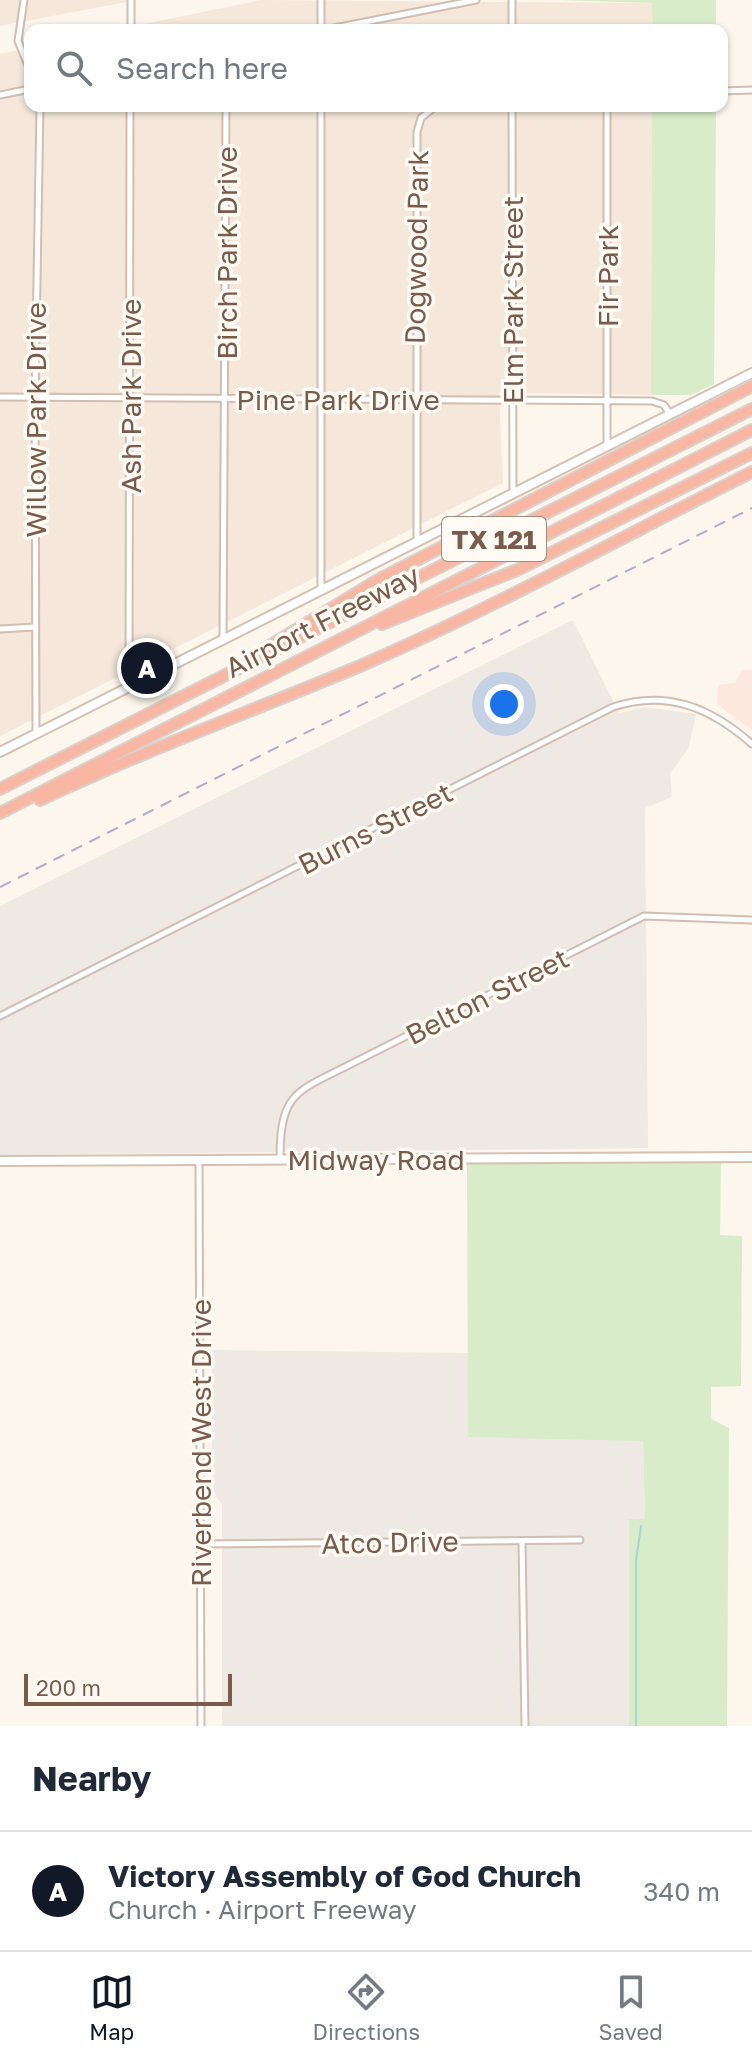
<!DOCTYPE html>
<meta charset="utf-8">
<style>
body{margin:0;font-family:"Golos Text",sans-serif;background:#f6f6f7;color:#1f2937}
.scale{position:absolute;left:24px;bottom:20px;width:208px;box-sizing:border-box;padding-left:8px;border:4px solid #7a5c4d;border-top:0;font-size:22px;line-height:28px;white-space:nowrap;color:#7a5c4d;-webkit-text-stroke:6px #fffaf3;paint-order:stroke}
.you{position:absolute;left:504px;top:704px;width:28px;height:28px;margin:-20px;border:6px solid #fff;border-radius:50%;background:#1a73e8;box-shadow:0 0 0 12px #1a73e833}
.badge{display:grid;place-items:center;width:52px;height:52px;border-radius:50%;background:#111827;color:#fff;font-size:26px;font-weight:700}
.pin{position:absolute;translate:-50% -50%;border:4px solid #fff;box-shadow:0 2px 8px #0006}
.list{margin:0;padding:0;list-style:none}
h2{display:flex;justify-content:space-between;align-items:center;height:104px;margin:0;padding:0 32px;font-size:34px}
h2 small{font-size:26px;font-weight:400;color:#747a83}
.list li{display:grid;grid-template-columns:52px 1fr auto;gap:24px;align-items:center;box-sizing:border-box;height:120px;padding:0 32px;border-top:2px solid #e0e1e3}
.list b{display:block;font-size:30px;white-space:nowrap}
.list p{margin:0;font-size:26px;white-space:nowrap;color:#747a83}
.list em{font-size:26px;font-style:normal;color:#747a83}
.icon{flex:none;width:44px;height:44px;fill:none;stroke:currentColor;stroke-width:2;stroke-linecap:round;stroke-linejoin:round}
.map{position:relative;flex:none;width:752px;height:1726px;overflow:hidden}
.search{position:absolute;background:#fff;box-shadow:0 2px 6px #0004;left:24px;right:24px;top:24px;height:88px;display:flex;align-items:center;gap:20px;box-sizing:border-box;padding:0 28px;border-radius:16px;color:#747a83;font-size:30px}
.sheet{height:224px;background:#fff}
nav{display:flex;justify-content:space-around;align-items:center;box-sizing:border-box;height:112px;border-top:2px solid #e0e1e3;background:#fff;font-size:22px;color:#747a83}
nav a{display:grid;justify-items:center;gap:4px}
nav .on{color:#111827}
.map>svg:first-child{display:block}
</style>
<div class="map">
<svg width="752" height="1726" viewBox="0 0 752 1726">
<rect width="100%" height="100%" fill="#fdf6ec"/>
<g fill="#f5e8da">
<path d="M0,0h137l-137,26z"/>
<path d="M261,0l392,3v27h-538z"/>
<path d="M30,48v58h622l-1,289 -152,-2 4,90 -503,253v-682z"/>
</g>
<path fill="#fde8e0" d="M742,670h10v60l-35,-26 1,-19 17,-2z"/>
<g fill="#efe9e4">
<path d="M573,620l46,93 26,-6 51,7 -7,33 -19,27 2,23 -27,11 3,340 -648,7v-249z"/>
<path d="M212,1350l256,3v84l175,3 2,80h-16v206h-407v-221l-10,-15z"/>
</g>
<g fill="#d8ecc9">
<path d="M557,0h159v30h-63l-1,-27z"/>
<path d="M652,106h64l-2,278 -23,11h-40z"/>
<path d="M721,1163l-1,72 22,1 -1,150 -30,1v32l18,9 -2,298h-98v-207h16l-2,-78 -175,-4 -1,-273z"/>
</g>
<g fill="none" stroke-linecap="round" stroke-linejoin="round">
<path stroke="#a5d3da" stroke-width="2" d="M636,1726v-165l5,-35"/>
<g stroke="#d1beb0" stroke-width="9">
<g id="minor">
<path d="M24,0l-6,41 12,29"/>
<path d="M512,0v30"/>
<path d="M131,30v-30"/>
<path d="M321,30v-30"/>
<path d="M324,30l152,-30"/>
<path d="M722,91l30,-1"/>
<path d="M0,95l30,-6"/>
<path d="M321,106v484"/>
<path d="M512,106l1,386"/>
<path d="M607,106v339"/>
<path d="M0,397l652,4 12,4 6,9"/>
<path d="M417,541v-409l4,-14 15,-12"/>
<path d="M0,629l35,-2"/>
<path d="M223,638l3,-532"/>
<path d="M129,686l1,-580"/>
<path d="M36,733l-1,-336 5,-291"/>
<path d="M0,1016l613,-309c54,-18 98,1 139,37"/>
<path d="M280,1159c0,-67 16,-67 71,-95l293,-148 108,4"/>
<path d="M199,1161l2,565"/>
<path d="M522,1541l3,185"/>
<path d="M201,1544l379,-4"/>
</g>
</g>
<g stroke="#d6c0b0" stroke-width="12">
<g id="secondary">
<path d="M0,752l752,-379"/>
<path d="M0,1161l752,-4"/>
</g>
</g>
<g stroke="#dad1cd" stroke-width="14">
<g id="motorway">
<path d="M382,624l135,-54 235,-117"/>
<path d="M258,653l120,-73 374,-194"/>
<path d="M0,789l752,-380"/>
<path d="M40,800c105,-50 213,-89 320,-134 134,-58 262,-129 392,-194"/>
<path d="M0,813l752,-383"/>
</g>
</g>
<use href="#minor" stroke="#fff" stroke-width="5"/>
<use href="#secondary" stroke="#fff" stroke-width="8"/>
<use href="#motorway" stroke="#f7b7a3" stroke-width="10"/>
<path stroke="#b9a8c9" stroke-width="2" stroke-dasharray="12 8" stroke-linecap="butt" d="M0,887l752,-379"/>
</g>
<g text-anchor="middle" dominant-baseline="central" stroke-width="7" stroke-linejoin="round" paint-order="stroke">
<rect fill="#fffaf3" stroke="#a28b7f" stroke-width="2" x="442" y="517" width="104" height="44" rx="6"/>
<g font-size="26" font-weight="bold" fill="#7a5c4d">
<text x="494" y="539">TX 121</text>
</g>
<g font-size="28" fill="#7a5c4d" stroke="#fffaf3">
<text transform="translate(416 247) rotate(-89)">Dogwood Park</text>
<text transform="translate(226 253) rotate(-90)">Birch Park Drive</text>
<text transform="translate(607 276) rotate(-90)">Fir Park</text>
<text transform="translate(512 300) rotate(-90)">Elm Park Street</text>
<text transform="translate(130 396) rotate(-90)">Ash Park Drive</text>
<text x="338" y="399">Pine Park Drive</text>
<text transform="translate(35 420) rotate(-90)">Willow Park Drive</text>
<text transform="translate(322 621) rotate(-27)">Airport Freeway</text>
<text transform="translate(375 828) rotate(-27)">Burns Street</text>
<text transform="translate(487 996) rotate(-27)">Belton Street</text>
<text x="376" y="1159">Midway Road</text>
<text transform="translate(200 1443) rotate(-90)">Riverbend West Drive</text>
<text transform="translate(390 1542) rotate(-1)">Atco Drive</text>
</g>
</g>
</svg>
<div class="scale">200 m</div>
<div class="you"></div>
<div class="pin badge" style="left:147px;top:668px">A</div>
<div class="search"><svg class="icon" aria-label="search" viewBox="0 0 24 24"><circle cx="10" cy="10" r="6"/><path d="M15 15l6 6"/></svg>Search here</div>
</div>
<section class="sheet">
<h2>Nearby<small></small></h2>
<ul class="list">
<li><span class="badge">A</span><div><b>Victory Assembly of God Church</b><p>Church · Airport Freeway</p></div><em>340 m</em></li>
</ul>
</section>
<nav>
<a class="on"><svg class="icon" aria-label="map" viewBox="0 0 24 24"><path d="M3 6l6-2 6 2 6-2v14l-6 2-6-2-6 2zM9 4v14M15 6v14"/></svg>Map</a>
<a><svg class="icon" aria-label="directions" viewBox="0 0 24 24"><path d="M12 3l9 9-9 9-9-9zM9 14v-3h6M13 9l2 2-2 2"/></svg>Directions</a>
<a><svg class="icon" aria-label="saved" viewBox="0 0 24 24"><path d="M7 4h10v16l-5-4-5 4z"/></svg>Saved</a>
</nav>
